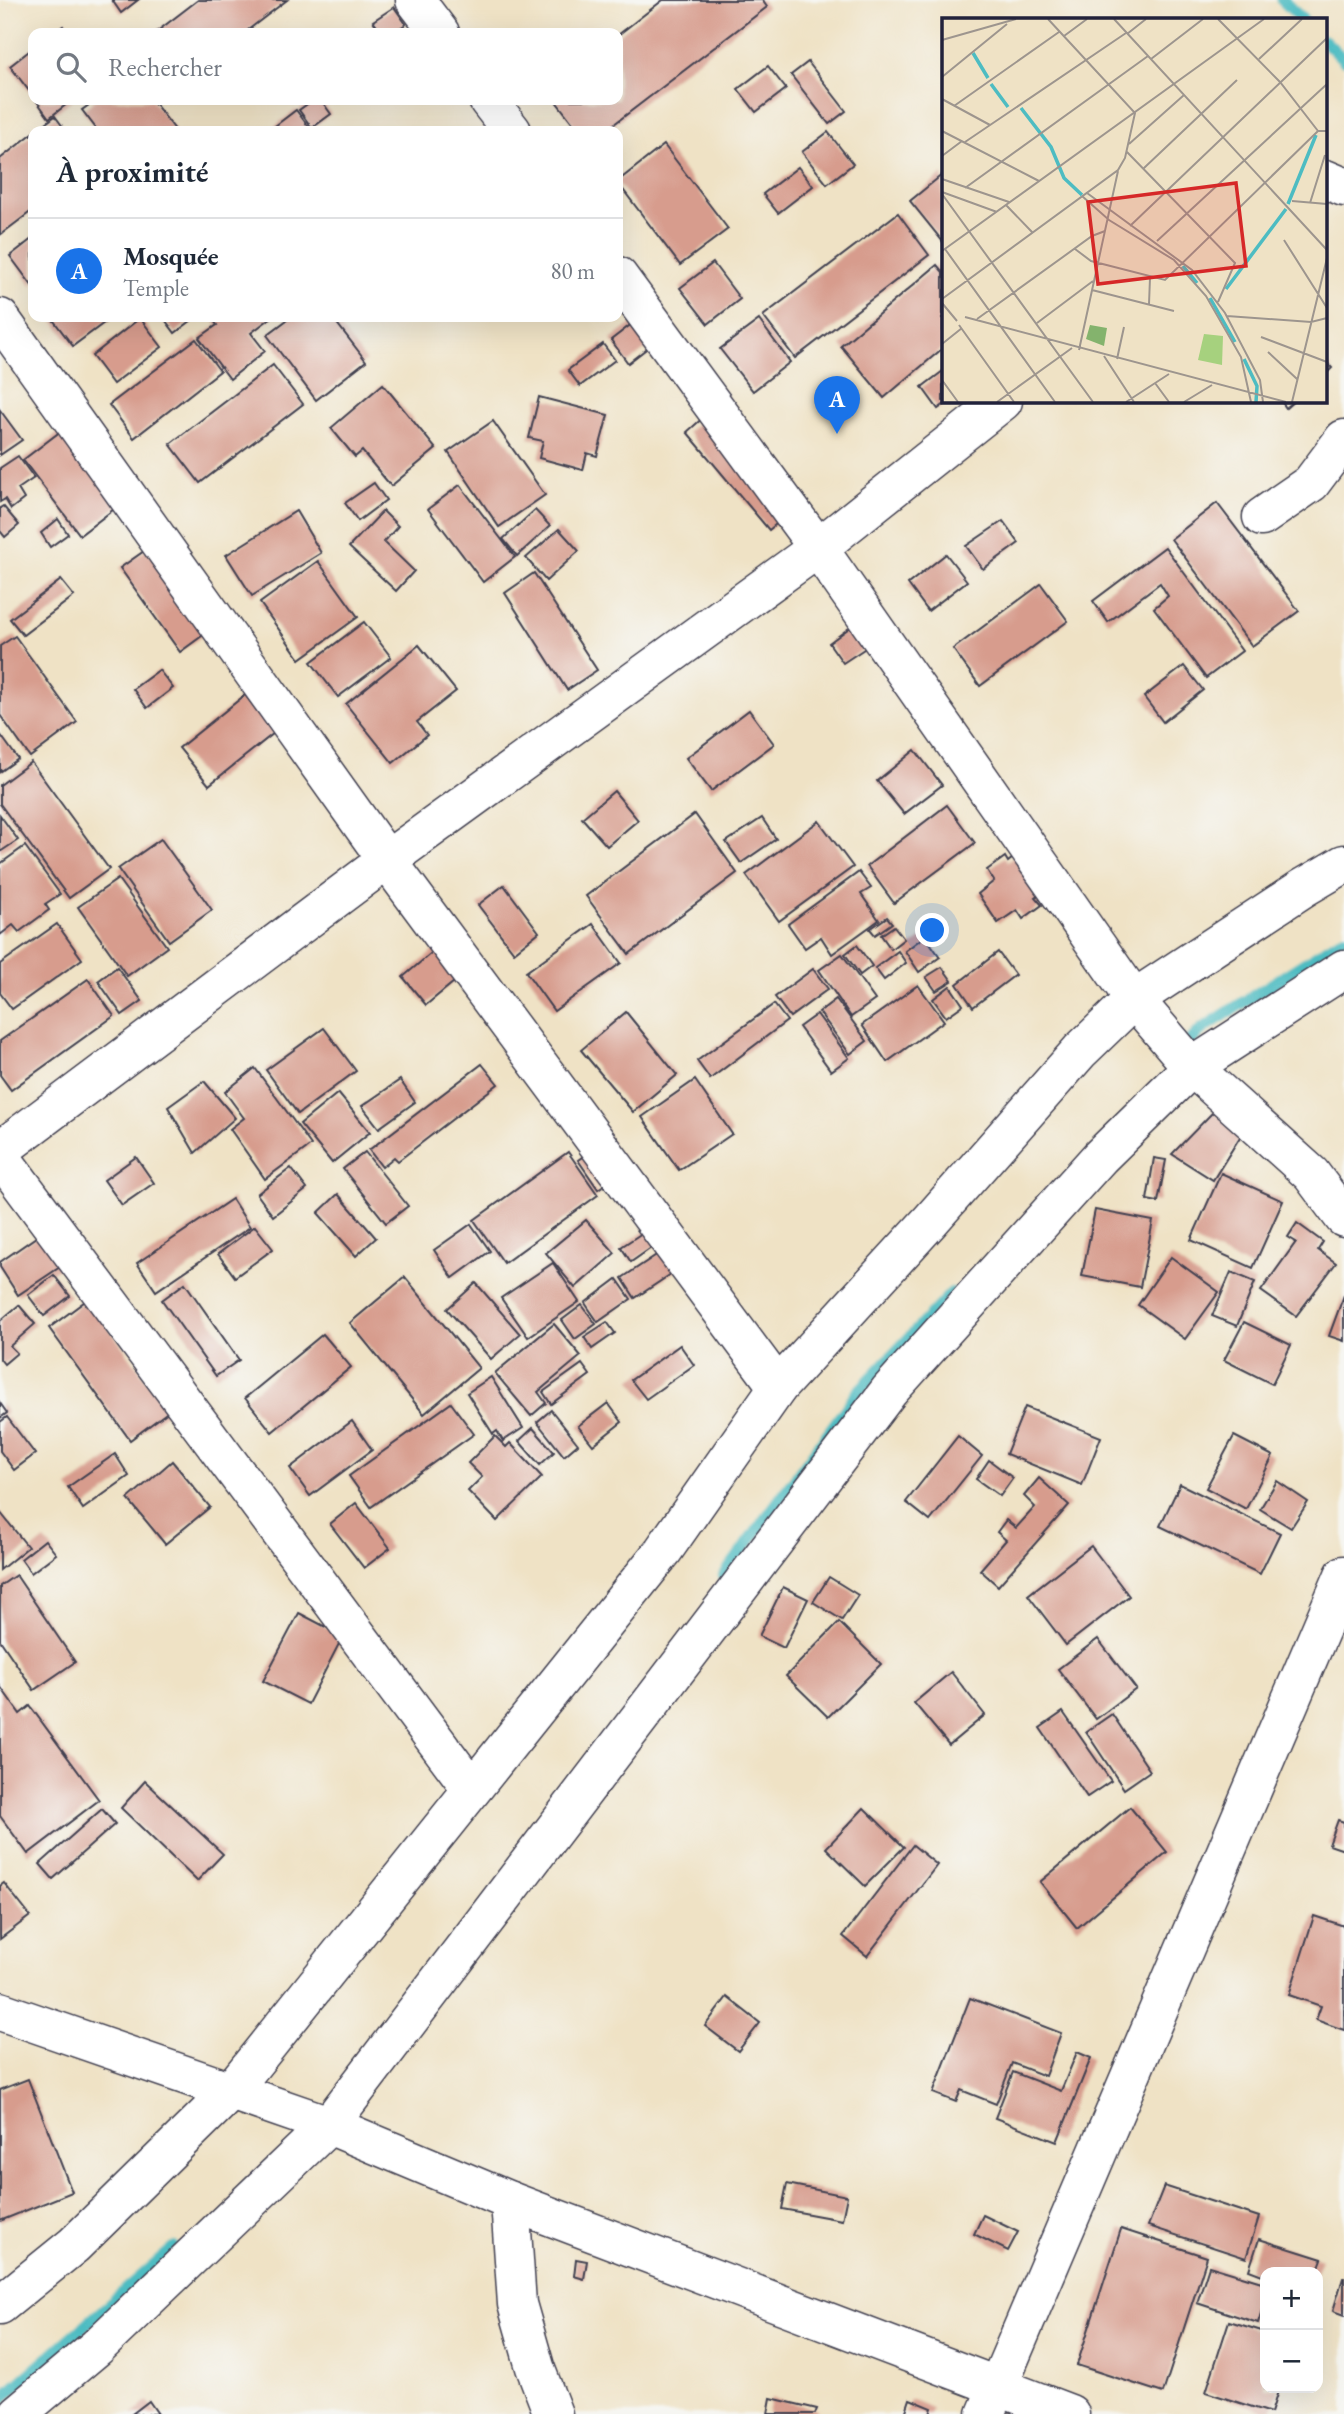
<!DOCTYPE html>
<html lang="fr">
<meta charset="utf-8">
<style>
body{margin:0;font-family:"EB Garamond",serif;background:#f2f2f3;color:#1f2937}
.controls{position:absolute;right:21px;bottom:21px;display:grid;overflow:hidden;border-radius:14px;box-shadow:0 7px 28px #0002}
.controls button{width:63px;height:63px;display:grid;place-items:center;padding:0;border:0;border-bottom:2px solid #e0e1e3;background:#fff;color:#1f2937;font:35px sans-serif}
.you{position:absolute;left:933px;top:931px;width:24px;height:24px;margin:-18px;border:5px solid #fff;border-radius:50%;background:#1a73e8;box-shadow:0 0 0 10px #1a73e833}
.badge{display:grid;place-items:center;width:46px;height:46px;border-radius:50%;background:#1a73e8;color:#fff;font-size:23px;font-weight:700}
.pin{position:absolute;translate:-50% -58px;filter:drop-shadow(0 2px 4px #0008)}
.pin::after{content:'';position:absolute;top:37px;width:24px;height:21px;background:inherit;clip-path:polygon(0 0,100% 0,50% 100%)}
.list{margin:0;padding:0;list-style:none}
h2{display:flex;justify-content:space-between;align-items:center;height:91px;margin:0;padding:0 28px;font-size:30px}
h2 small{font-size:23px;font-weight:400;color:#747a83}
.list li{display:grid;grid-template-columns:46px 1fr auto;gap:21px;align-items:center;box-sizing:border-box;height:105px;padding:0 28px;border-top:2px solid #e0e1e3}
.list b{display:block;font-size:26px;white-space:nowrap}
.list p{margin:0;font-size:23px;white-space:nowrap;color:#747a83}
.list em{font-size:23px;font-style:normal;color:#747a83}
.icon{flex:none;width:38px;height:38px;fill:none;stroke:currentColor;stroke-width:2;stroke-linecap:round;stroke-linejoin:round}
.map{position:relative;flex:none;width:1344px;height:2414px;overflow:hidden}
.search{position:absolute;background:#fff;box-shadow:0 7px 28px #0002;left:28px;top:28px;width:595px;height:77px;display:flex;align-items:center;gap:18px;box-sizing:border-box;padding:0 24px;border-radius:14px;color:#747a83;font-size:26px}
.panel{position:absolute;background:#fff;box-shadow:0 7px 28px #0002;left:28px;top:126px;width:595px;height:196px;border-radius:14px}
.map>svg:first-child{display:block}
</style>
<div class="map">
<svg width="1344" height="2414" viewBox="0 0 1344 2414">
<rect width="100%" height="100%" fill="#f6f6f2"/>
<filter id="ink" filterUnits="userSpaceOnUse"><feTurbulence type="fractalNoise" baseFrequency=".0143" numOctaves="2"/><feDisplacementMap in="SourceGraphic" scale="14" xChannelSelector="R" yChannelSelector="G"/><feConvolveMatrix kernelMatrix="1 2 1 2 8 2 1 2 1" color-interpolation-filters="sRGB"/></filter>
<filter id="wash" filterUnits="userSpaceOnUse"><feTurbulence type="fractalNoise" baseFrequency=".00686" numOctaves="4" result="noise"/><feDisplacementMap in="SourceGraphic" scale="28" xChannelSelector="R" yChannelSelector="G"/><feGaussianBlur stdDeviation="1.57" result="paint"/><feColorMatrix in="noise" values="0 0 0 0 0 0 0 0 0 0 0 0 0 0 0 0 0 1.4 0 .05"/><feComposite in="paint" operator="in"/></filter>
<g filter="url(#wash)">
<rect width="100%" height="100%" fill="#efe2c5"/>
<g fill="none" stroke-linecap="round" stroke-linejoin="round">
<g stroke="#4dbcc2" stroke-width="12">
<path d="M1282,0l20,19"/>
<path d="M1325,41l19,19"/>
<path d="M1183,1049l19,-20 142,-91"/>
<path d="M724,1576l134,-184 94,-99"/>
<path d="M0,2400l174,-152"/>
</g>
</g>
<g id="blocks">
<g fill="#d79c8d">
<path d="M112,0h26l-17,13z"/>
<path d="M198,0h89l-43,33h-89z"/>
<path d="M663,0h99l5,7 -162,124h-26l-24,-31h63v-65z"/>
<path d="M394,7l12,17 -14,9h-10l-9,-12z"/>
<path d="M63,26l5,7h-15z"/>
<path d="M33,48v48l-23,-30z"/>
<path d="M808,62l38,49 -17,13 -38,-49z"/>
<path d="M768,66l18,23 -30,23 -18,-23z"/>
<path d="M36,100h36l-23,18z"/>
<path d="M96,100h56l24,31h-78l-16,-21z"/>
<path d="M313,100h8l10,14 -19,14 -13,-18z"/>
<path d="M296,110l15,20 -38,1 -2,-2z"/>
<path d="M55,116l11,15h-30z"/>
<path d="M828,132l25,32 -26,20 -25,-32z"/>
<path d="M33,133v77l-33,25v-76z"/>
<path d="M664,145l64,84 -48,36 -62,-82v-2z"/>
<path d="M798,167l15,19 -35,27 -15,-19z"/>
<path d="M943,174v68l-33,-41z"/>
<path d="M898,213l31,42 -134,103 -32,-42z"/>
<path d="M33,238v49l-23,-31z"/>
<path d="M713,263l27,36 -32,25 -28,-36z"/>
<path d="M937,265l6,7v76l-59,50 -43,-52z"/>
<path d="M51,317h61l-39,29z"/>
<path d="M163,317h33l-21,16z"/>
<path d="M211,317h61l-21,16 14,18 -35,28 -31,-41 18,-13z"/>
<path d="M291,317h41l34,44 -50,39 -49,-65z"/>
<path d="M140,318l22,29 -49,37 -21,-28z"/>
<path d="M759,320l31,42 -37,29 -33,-42z"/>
<path d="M633,323l17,23 -22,17 -17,-23z"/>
<path d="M196,339l24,32 -86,67 -25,-33z"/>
<path d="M603,344l12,16 -35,26 -12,-16z"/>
<path d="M1325,360l7,8 -7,7z"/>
<path d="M273,365l30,39 -103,79 -30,-39z"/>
<path d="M943,371v30h6l-11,8 -16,-22z"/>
<path d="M383,384l53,65 -45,37 -29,-35 -7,6 -24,-29z"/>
<path d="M539,397l69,18 -11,41 -10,-3 -4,17 -44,-12 4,-17 -14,-3z"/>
<path d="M1281,401h13l-8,7z"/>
<path d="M0,410l22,30 -22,15z"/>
<path d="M705,416l83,98 -19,16 -82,-98z"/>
<path d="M493,421l52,74 -46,32 -51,-75z"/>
<path d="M61,431l57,75 -38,29 -57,-75z"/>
<path d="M18,456l16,22 -16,11 6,10 -13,10 -6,-10 -5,3v-34z"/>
<path d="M374,483l12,17 -28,21 -13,-18z"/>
<path d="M460,485l55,72 -32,25 -55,-73z"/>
<path d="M1217,503l82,108 -47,35 -81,-107z"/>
<path d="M3,506l16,19 -14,12 -5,-6v-23z"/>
<path d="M535,510l15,16 -33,30 -14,-17z"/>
<path d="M296,511l25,42 -69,43 -26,-41z"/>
<path d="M383,511l15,15 -14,16 30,29 -18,20 -47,-44z"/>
<path d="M58,519l10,15 -18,13 -9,-14z"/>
<path d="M1003,521l16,22 -36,26 -17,-23z"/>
<path d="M559,529l20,22 -33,30 -20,-23z"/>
<path d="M1165,547l77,104 -36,27 -52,-70 14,-12 -8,-13 -52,39 -15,-21z"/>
<path d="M147,549l59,84 -26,19 -60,-84z"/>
<path d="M946,554l21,27 -39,30 -20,-27z"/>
<path d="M318,561l40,56 -58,42 -40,-56z"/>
<path d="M534,573l63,97 -30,20 -62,-97z"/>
<path d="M61,580l13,16 -51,39 -13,-16z"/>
<path d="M1041,584l27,37 -88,65 -27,-37z"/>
<path d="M364,622l27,35 -53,40 -27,-35z"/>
<path d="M852,626l15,21 -24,16 -14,-20z"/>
<path d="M15,636l62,86 -47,35 -30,-42v-69z"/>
<path d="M419,645l37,46 -39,31 10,13 -34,28 -47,-59z"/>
<path d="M1184,666l19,24 -40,32 -19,-25z"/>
<path d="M159,670l14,18 -26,20 -14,-19z"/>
<path d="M245,695l29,38 -65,52 -30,-37z"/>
<path d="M749,710l25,34 -63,47 -25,-33z"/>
<path d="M0,734l18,25 -18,13z"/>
<path d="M915,750l27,35 -38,29 -27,-33z"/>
<path d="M31,762l78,107 -40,29 -69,-94v-19z"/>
<path d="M614,791l24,29 -31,26 -25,-28z"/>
<path d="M947,805l28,38 -81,60 -27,-37z"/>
<path d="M695,814l42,59 -108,81 -43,-58z"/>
<path d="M0,815l18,25 -18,12z"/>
<path d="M762,818l14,21 -35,24 -15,-21z"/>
<path d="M819,821l34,46 -74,54 -33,-46z"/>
<path d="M161,839l51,71 -43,31 -51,-72z"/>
<path d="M25,846l35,48 -15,10 4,6 -30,22 -6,-7 -13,10v-71z"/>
<path d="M1023,850l26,37 -14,10 7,8 -19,14 -6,-9 -19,13 -20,-29 16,-13 -7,-11 18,-13 3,5z"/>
<path d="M859,872l12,16 -10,6 18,26 -47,34 -11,-17 -16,11 -17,-24z"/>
<path d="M118,879l49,68 -40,29 -49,-69z"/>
<path d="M504,885l35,47 -25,20 -36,-47z"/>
<path d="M887,917l5,6 -17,12 -5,-6z"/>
<path d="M57,924l25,35 -70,50 -12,-16v-29z"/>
<path d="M593,924l28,39 -67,48 -28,-39z"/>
<path d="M894,926l10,13 -13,10 -10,-14z"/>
<path d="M925,936l15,21 -21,15 -14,-21z"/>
<path d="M857,945l15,21 -12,9 -15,-21z"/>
<path d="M437,948l23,29 -34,28 -23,-28z"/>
<path d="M898,951l8,12 -22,17 -9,-12z"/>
<path d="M998,952l17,23 -42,32 -16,-23z"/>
<path d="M842,954l33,46 -24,17 -32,-47z"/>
<path d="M117,967l25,34 -20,14 -24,-34z"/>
<path d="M942,967l10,14 -16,10 -10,-14z"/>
<path d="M813,969l15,20 -38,28 -15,-20z"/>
<path d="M88,979l26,37 -103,74 -11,-15v-34z"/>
<path d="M918,985l26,36 -57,41 -25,-37z"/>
<path d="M950,986l13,19 -17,12 -13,-18z"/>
<path d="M836,999l31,42 -17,13 -31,-42z"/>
<path d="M774,1004l13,17 -77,58 -13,-18z"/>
<path d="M626,1012l51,63 -44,37 -52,-62z"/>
<path d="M817,1014l32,44 -18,13 -32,-44z"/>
<path d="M324,1028l32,43 -58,43 -32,-44z"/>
<path d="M482,1064l16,20 -100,77 -4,-4 -12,10 -13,-17z"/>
<path d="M255,1068l56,77 -46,34 -35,-50 14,-11 -19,-26z"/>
<path d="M400,1080l15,22 -36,26 -17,-22z"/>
<path d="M695,1080l37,54 -53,36 -37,-53z"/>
<path d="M204,1081l31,37 -40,35 -27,-46z"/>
<path d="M338,1093l32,39 -38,31 -32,-39z"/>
<path d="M1213,1112l30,20 -30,48 -41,-26z"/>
<path d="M596,1147l21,29 -19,13 -20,-29z"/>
<path d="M365,1152l43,54 -22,17 -43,-54z"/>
<path d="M568,1152l30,43 -94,68 -30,-43z"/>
<path d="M136,1157l18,26 -32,22 -18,-25z"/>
<path d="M1154,1158l12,2 -8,42 -11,-2z"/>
<path d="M291,1168l16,21 -34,27 -16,-22z"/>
<path d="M1221,1173l62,28 -30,67 -62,-28z"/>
<path d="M338,1194l38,44 -20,18 -38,-43z"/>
<path d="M232,1199l18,28 -94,64 -19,-28z"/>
<path d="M1095,1210l58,11 -13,66 -58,-11z"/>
<path d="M586,1220l29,33 -40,35 -29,-35z"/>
<path d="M1297,1223l26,19 -5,8 18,13 -40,53 -35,-25 35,-49 -8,-5z"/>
<path d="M471,1224l19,27 -37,27 -19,-28z"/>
<path d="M255,1226l18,23 -38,28 -17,-23z"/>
<path d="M651,1227l10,14 -30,21 -10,-15z"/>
<path d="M39,1235l21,32 -42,28 -18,-28v-5z"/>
<path d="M667,1248l13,20 -45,30 -13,-20z"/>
<path d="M1171,1257l48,35 -34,47 -47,-34z"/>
<path d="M553,1263l26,39 -51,35 -27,-39z"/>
<path d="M1231,1272l24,10 -18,44 -25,-10z"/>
<path d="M54,1275l16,21 -26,20 -16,-21z"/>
<path d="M405,1277l74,91 -55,46 -74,-91z"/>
<path d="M617,1279l14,20 -33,23 -13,-19z"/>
<path d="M185,1283l54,77 -23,16 -54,-76z"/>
<path d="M476,1283l44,51 -29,25 -44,-50z"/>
<path d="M1344,1295v46l-15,-5z"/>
<path d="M88,1299l81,112 -39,29 -81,-112z"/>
<path d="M19,1305l16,19 -25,22 7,7 -13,11 -4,-5v-38z"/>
<path d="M582,1305l14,19 -21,15 -13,-19z"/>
<path d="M607,1322l8,11 -23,16 -8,-12z"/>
<path d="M1244,1322l47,23 -19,39 -48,-24z"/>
<path d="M554,1324l27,32 -43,36 8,11 -15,13 -36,-43z"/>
<path d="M323,1334l28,33 -79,65 -27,-34z"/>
<path d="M680,1345l14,20 -48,34 -15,-19z"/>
<path d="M582,1364l8,11 -39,29 -8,-12z"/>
<path d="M491,1377l32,51 -20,13 -6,-10 -4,3 -26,-41z"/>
<path d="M0,1403l7,10 -7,5z"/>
<path d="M451,1403l23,31 -103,73 -22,-31z"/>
<path d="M608,1403l14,19 -29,23 -15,-19z"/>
<path d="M1025,1407l76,30 -19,48 -76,-31z"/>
<path d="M551,1410l27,34 -14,12 -27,-34z"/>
<path d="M7,1417l28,37 -21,16 -14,-19v-29z"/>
<path d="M352,1421l20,29 -62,46 -20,-28z"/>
<path d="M533,1428l21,24 -14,13 -21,-24z"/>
<path d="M495,1436l11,11 4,-4 32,34 -45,44 -29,-30 14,-14 -14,-14z"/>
<path d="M958,1436l24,20 -52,65 -24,-19z"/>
<path d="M1234,1436l39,20 -27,53 -40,-21z"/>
<path d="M115,1454l14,22 -46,33 -15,-22z"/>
<path d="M989,1460l24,18 -13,18 -24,-17z"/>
<path d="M172,1461l38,46 -45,37 -37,-45z"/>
<path d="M1039,1478l30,27 -71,81 -18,-16 26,-30 -9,-8 9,-12 10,8 19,-21 -11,-11z"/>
<path d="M1277,1481l31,21 -17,26 -31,-19z"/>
<path d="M1180,1484l100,49 -20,41 -100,-48z"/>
<path d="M356,1503l34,45 -26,20 -34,-44z"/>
<path d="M0,1512l28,35 -28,23z"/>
<path d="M45,1540l11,14 -25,19 -10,-14z"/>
<path d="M1091,1546l38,50 -63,49 -38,-50z"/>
<path d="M16,1575l59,87 -41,28 -34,-50v-54z"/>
<path d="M829,1577l29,18 -16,25 -29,-18z"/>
<path d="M783,1587l25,12 -24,49 -25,-12z"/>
<path d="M299,1613l44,23 -35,68 -45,-23z"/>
<path d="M839,1622l42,42 -53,53 -42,-41z"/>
<path d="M1098,1639l38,50 -40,30 -38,-50z"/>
<path d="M951,1672l34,43 -36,30 -35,-42z"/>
<path d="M0,1686l20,28 10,-8 69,94 -71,54 -28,-38z"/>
<path d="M1063,1712l48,69 -24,16 -47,-69z"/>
<path d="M1112,1714l38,57 -26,18 -38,-57z"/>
<path d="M145,1781l78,73 -26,27 -76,-73z"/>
<path d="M1130,1807l37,45 -90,76 -37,-46z"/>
<path d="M864,1808l40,39 -39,39 -39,-38z"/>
<path d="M102,1809l13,15 -62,55 -13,-15z"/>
<path d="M1338,1820l6,2v28l-15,-5z"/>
<path d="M913,1845l24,20 -70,91 -24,-20z"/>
<path d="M4,1883l26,33 -30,23v-53z"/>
<path d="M1314,1916l30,10v104l-28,-10 5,-14 -32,-11z"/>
<path d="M727,1997l33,26 -22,28 -33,-25z"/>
<path d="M970,1998l91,35 -16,43 -33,-13 -16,41 -35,-14 -5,12 -23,-9z"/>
<path d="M1077,2052l14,6 -34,84 -62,-24 18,-46 48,19z"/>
<path d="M28,2079l44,113 -72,29v-131z"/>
<path d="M787,2184l60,12 -5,24 -60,-11z"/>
<path d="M1164,2186l95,31 -13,41 -98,-32z"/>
<path d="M983,2215l35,17 -10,19 -34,-17z"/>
<path d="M1121,2229l86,28 -44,136 -86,-28z"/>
<path d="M1259,2239l63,20 -5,13h-52v4l-16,-6z"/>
<path d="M576,2259l11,2 -3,18 -10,-3z"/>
<path d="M1209,2266l56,17v17l-7,23 -61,-20z"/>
<path d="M1343,2278h1v37l-11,-4z"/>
<path d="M1229,2321l36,11v56h14l-8,25 -65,-21z"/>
<path d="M771,2398l46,11 -2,5h-47z"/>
<path d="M910,2399l22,9 -2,6h-25z"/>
<path d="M149,2401l9,13h-26z"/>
</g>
</g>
</g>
<g filter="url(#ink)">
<use href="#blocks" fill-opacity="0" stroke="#413f50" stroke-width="2"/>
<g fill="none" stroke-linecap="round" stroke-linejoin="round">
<g stroke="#413f50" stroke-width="41">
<g id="minor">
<path d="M415,0l25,33"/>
<path d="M488,100l24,31"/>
<path d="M1325,179l19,8"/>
<path d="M618,276l200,272 316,451 58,68 119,107 33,44"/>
<path d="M0,318l387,542 391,527"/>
<path d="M1262,517l49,-34 33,-44"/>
<path d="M0,1150l387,-290 431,-312 185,-147"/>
<path d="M0,1156l471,632"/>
<path d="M0,2011l329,114 181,76 560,213"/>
<path d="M510,2201l7,103 18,63 18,47"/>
<path d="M0,2305l74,-60 156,-153 433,-541 115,-164 153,-167 149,-169 54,-52 169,-111 41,-24"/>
<path d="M17,2414l80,-67 232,-222 560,-734 211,-234 92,-90 152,-98"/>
<path d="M986,2414l358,-839"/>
</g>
</g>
<use href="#minor" stroke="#fff" stroke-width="38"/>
</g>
</g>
<g transform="translate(942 18)">
<rect width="385" height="385" fill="#efe2c5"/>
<path d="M148,307l17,3 -3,18 -18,-7z" fill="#84b36d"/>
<path d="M262,316l19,2 -1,29 -24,-5z" fill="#a6d17e"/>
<path fill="none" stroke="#4dbcc2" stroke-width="3.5" d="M31,35l15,25M49,66l17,23M79,90l30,39 13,31 18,17M346,186l28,-69M241,248l14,17M284,271l60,-80M268,280l25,44M302,341l13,27 -1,16"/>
<path fill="none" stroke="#9d958e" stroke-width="2" d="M172,1l213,231M276,1l62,63 38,49M185,16l19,-15M122,18l23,-17M0,22l74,-21M209,41l52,-40M317,41l43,-40M0,59l65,-53M0,81l48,26M12,88l105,-74M0,113l97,50M23,124l161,-109M187,126l55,-49M185,134l108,111 -17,39M0,138l20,-15M202,150l93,-88M0,161l67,23M23,170l183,-132M0,174l55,20M145,175l105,77 33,43 35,67 3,22M0,176l151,208M140,178l27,24 65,40 32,36 35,61 10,45M350,183l35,3M368,185l15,-48M64,187l26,27M188,208l197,-188M342,222l43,68M215,223l170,-157M3,231l110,153M133,231l16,12 74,19 153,-149h9M0,233l322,-232M150,272l82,21M0,281l176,-129 7,-12 10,-45 -87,-94M0,285l15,18M207,286l1,-26M285,298l84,6 16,-4M23,299l321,85M35,301l115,-83 13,-5M95,305l56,-42M17,307l55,77M319,319l66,25M0,326l20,-16M137,332l39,-179M326,334l29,27M162,338l30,46M175,341l7,-32M0,362l16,22M213,365l14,19M55,384l75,-54M184,384l43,-28M242,384l28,-17M350,384l35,-144"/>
<path fill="#d62828" fill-opacity="0.15" stroke="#d62828" stroke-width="3.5" d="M294,165l10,83 -148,18 -10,-82z"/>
<rect width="385" height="385" fill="none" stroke="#22223b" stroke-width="3.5"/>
</g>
</svg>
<div class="controls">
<button>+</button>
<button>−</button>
</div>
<div class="you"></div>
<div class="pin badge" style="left:837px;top:434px">A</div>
<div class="search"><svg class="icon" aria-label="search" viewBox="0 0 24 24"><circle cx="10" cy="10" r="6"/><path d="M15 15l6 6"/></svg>Rechercher</div>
<section class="panel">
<h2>À proximité<small></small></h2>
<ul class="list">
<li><span class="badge">A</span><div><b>Mosquée</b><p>Temple</p></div><em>80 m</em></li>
</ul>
</section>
</div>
